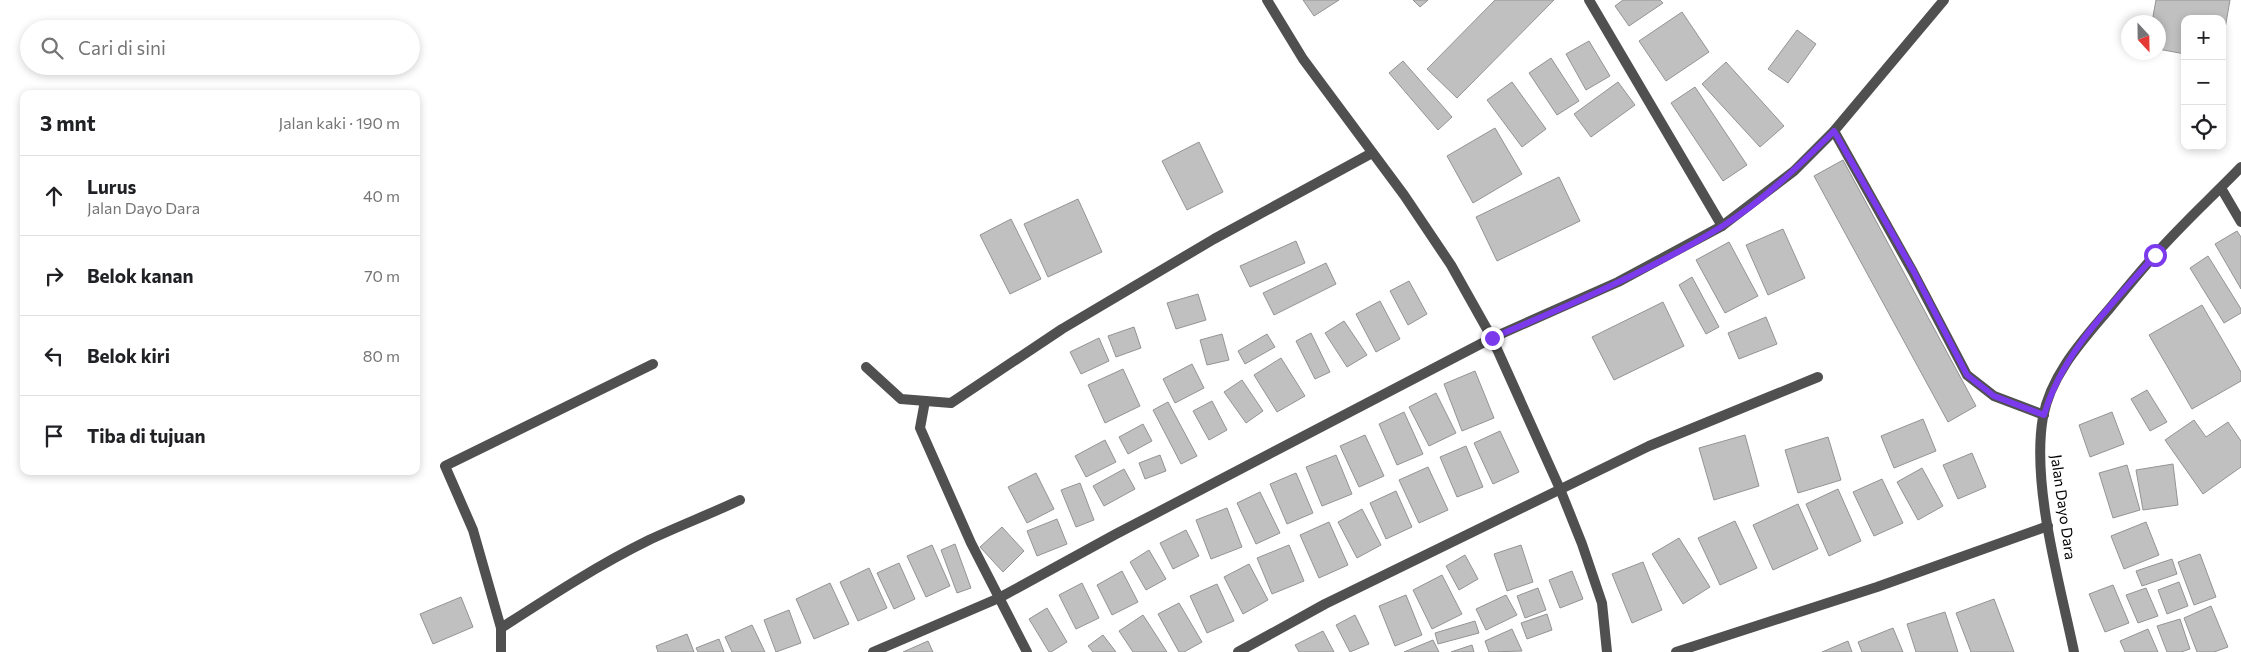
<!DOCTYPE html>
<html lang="id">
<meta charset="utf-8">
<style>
body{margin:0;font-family:Commissioner,sans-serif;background:#f6f6f6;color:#202124}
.controls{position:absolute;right:15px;top:15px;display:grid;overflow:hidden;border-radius:10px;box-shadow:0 2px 8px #0003}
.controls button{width:45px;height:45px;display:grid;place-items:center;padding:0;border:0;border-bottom:1px solid #e0e0e0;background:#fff;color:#202124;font:25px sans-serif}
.compass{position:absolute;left:2121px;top:15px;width:45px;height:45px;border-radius:50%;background:#fff;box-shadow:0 2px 8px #0003;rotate:158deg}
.stop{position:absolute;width:15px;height:15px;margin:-11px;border:4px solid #7c3aed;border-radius:50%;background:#fff}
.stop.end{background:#7c3aed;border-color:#fff;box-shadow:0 1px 5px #0008}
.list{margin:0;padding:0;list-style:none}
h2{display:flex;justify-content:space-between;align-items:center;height:65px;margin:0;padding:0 20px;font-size:21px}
h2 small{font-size:16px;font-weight:400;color:#757577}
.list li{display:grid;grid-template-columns:32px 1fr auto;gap:15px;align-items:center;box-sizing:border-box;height:80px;padding:0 20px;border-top:1px solid #e0e0e0}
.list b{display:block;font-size:19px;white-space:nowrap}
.list p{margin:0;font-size:16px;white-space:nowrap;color:#757577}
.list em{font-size:16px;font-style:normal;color:#757577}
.icon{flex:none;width:28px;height:28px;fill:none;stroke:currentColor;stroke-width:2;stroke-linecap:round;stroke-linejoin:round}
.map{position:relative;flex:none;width:2241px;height:652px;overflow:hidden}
.search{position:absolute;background:#fff;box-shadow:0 2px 8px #0003;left:20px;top:20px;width:400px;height:55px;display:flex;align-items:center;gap:12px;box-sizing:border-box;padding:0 18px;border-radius:28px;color:#757577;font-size:19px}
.panel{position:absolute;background:#fff;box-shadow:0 2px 8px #0003;left:20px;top:90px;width:400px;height:385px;border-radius:10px}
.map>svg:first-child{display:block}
</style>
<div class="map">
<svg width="2241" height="652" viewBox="0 0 2241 652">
<rect width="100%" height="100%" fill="#fff"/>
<g fill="#c0c0c0" stroke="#949494">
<path d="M1303,0h36l-25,16z"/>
<path d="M1413,0h15l-8,7z"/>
<path d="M1495,0h59l-97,98 -30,-29z"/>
<path d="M1623,0h37l3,3 -34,23 -14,-20z"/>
<path d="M2156,0h74l-8,46v-27h-37v35l-27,-5v-27h-6z"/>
<path d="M1682,12l27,40 -43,29 -27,-40z"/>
<path d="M1797,30l19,14 -28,39 -20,-14z"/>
<path d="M1589,41l21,35 -24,14 -20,-36z"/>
<path d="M1551,58l28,43 -22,14 -28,-42z"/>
<path d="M1403,61l49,56 -14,13 -49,-57z"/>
<path d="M1726,62l58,64 -24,21 -58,-63z"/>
<path d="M1512,82l34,47 -24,18 -35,-47z"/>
<path d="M1618,82l17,23 -44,32 -17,-23z"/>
<path d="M1695,87l52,78 -24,16 -52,-78z"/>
<path d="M1495,128l27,46 -49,29 -26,-47z"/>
<path d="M1199,142l24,50 -36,18 -25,-49z"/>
<path d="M1843,160l133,246 -28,16 -134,-246z"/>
<path d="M1559,177l21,44 -83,40 -21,-44z"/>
<path d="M1078,199l24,53 -54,25 -24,-53z"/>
<path d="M1011,219l30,60 -31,15 -30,-59z"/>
<path d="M1783,229l22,49 -37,17 -22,-50z"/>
<path d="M2237,231l4,6v52l-26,-45z"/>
<path d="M1296,241l9,22 -55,24 -10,-21z"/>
<path d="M1729,242l29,54 -33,17 -29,-53z"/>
<path d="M2208,256l33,53v4l-17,10 -34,-55z"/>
<path d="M1326,263l10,21 -62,31 -11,-22z"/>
<path d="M1692,277l27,50 -13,7 -27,-49z"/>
<path d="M1409,281l18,33 -19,11 -18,-34z"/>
<path d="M1198,294l8,26 -30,9 -9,-26z"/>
<path d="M1380,301l20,38 -24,13 -20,-38z"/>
<path d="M1663,302l21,44 -70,34 -22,-43z"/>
<path d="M2202,305l39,67v9l-49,28 -43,-74z"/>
<path d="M1766,317l11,27 -38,15 -11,-26z"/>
<path d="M1344,321l23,34 -20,12 -22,-34z"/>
<path d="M1134,327l7,21 -25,9 -8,-21z"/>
<path d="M1311,333l19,39 -15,7 -19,-38z"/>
<path d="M1222,334l7,26 -22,5 -7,-25z"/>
<path d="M1267,334l8,13 -30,17 -7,-13z"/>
<path d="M1099,338l10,23 -28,13 -11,-22z"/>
<path d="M1281,358l24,38 -28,16 -23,-37z"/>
<path d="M1192,364l12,24 -29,15 -12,-24z"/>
<path d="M1123,369l17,37 -35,17 -17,-38z"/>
<path d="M1475,371l19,47 -32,13 -18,-47z"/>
<path d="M1242,380l21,31 -17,12 -22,-31z"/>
<path d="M2147,390l20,32 -17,9 -19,-32z"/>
<path d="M1436,393l20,40 -27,13 -20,-39z"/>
<path d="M1212,401l15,29 -18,10 -16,-29z"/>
<path d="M1168,402l29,54 -16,8 -28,-54z"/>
<path d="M1404,412l19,42 -26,11 -18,-41z"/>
<path d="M2112,412l12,32 -34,13 -11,-32z"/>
<path d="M1923,419l13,32 -42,17 -13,-32z"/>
<path d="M2194,420l12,17 22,-15 13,19v26l-38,27 -38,-54z"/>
<path d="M1143,424l9,17 -24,13 -9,-17z"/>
<path d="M1500,431l19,41 -26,12 -19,-41z"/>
<path d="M1365,435l19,41 -25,11 -19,-41z"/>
<path d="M1745,435l14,51 -45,14 -15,-52z"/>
<path d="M1828,437l13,43 -43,13 -13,-43z"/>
<path d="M1105,440l11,22 -30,15 -11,-21z"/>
<path d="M1466,446l17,41 -26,10 -17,-40z"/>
<path d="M1972,453l14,34 -28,12 -15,-34z"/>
<path d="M1160,455l6,16 -21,8 -6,-16z"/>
<path d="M1336,455l16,39 -30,12 -16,-39z"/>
<path d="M2173,464l5,41 -35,5 -7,-40z"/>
<path d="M2127,465l13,45 -27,8 -14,-45z"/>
<path d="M1428,467l20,43 -29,13 -20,-43z"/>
<path d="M1922,468l21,38 -25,14 -21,-38z"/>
<path d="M1124,469l11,20 -31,17 -11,-20z"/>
<path d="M1036,473l18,36 -27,14 -19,-36z"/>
<path d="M1296,473l17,40 -26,11 -17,-40z"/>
<path d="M1882,479l21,44 -29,13 -21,-44z"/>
<path d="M1080,483l14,37 -18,7 -15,-37z"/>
<path d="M1838,489l23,52 -32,15 -23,-52z"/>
<path d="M1396,491l16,36 -26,12 -16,-36z"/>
<path d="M1260,492l20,41 -24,11 -19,-41z"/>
<path d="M1798,504l20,45 -45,21 -20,-45z"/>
<path d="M1227,508l15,39 -31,12 -15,-39z"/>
<path d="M1362,509l19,36 -24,13 -19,-36z"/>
<path d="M1057,519l10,25 -30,12 -10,-25z"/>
<path d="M1735,521l22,47 -37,17 -22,-47z"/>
<path d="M1329,522l19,43 -29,13 -19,-43z"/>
<path d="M2146,522l13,33 -35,14 -13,-33z"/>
<path d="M1002,527l22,24 -21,21 -23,-25z"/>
<path d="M1186,530l13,26 -26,13 -13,-26z"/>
<path d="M1679,538l31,49 -27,17 -31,-50z"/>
<path d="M955,544l16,44 -14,5 -16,-43z"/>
<path d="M932,545l18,41 -24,11 -19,-41z"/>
<path d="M1289,545l15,36 -32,13 -15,-36z"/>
<path d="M1521,545l12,37 -26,9 -13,-37z"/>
<path d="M1149,550l17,29 -20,11 -16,-28z"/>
<path d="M2200,554l16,43 -22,8 -16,-43z"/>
<path d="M1465,555l13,24 -19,11 -13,-24z"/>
<path d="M2172,559l5,15 -35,12 -6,-15z"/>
<path d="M1643,562l19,48 -30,13 -20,-49z"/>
<path d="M899,563l16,36 -21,10 -17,-36z"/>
<path d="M1249,564l19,36 -25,14 -19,-37z"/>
<path d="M869,568l18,40 -29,13 -18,-39z"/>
<path d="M1122,571l16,31 -26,13 -15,-30z"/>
<path d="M1572,571l11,28 -23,9 -11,-28z"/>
<path d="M1442,575l20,39 -30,15 -19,-39z"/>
<path d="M2179,582l9,24 -21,8 -9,-24z"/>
<path d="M830,583l19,41 -35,15 -18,-40z"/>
<path d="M1082,583l17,35 -23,11 -17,-34z"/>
<path d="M1217,584l17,37 -27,12 -17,-37z"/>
<path d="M2113,585l16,38 -24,9 -16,-38z"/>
<path d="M1538,588l8,22 -21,8 -8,-22z"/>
<path d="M2146,588l12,28 -20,7 -12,-28z"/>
<path d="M1406,595l16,40 -27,11 -16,-40z"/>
<path d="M1506,595l11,20 -31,15 -10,-21z"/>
<path d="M461,597l12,30 -40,17 -13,-30z"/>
<path d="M1994,599l20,53h-43l-15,-39z"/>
<path d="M1179,603l23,39 -18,10h-5l-21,-38z"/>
<path d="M2211,606l17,41 -14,5h-17l-13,-34z"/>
<path d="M1047,608l20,34 -16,10h-2l-20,-33z"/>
<path d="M789,610l12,33 -25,9 -12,-32z"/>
<path d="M1945,612l13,40h-42l-9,-28z"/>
<path d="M1547,614l5,16 -25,9 -6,-16z"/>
<path d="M1143,615l24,37h-34l-14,-21z"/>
<path d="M1355,615l14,29 -19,8 -14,-27z"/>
<path d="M2180,619l10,30 -9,3h-14l-10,-26z"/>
<path d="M1475,621l4,12 -41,11 -3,-11z"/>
<path d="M752,625l13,27h-33l-7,-15z"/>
<path d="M1893,628l10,24h-41l-4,-10z"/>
<path d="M1512,629l10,22 -33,1 -4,-11z"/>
<path d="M2148,629l10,23h-33l-5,-11z"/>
<path d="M1323,631l11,21h-35l-4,-7z"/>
<path d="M687,634l7,18h-36l-2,-6z"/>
<path d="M1103,635l13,17h-23l-5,-6z"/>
<path d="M719,639l5,13h-26l-2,-4z"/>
<path d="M1433,640l6,12h-35z"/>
<path d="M928,641l5,11h-30z"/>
<path d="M1848,641l4,11h-30z"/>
<path d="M1472,645l2,7h-23z"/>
</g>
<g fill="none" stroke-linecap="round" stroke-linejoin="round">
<path stroke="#505050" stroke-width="10" d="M1834,131l79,141 54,103 27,21 50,19"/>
<g stroke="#505050" stroke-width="10">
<path d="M1267,0l36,59 101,136 47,70 41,73 68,151 22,55 20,59 5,49"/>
<path d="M1589,0l133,226"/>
<path d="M2221,188l20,34"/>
<path d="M866,367l35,32 50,4 111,-74 152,-90 158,-86"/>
<path d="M925,401l-5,27 51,115 56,109"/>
<path d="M501,628l-28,-98 -28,-64 208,-102"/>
<path d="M501,652v-24c48,-31 97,-63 148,-88 30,-14 61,-26 91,-40"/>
<path d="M873,652l126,-54 117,-64 376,-196 126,-56 104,-56 72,-55 40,-40 110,-131"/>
<path d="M1238,652l87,-48 324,-158 169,-69"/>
<path d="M1676,652l201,-65 171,-61"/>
<path d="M2074,652c-14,-68 -43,-167 -31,-235 8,-43 40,-77 67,-109 14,-17 29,-35 44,-52 27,-31 58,-59 87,-89"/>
</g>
</g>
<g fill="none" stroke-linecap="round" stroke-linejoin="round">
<path stroke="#7c3aed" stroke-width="6" d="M1492,338c78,-33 157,-67 229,-111 42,-26 78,-61 113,-96l80,141 53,103 27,21 50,19c18,-63 69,-111 111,-160"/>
</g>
<g text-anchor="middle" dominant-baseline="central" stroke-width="4.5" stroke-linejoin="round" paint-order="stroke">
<g font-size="15" fill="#000" stroke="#fff">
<text transform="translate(2064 507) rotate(82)">Jalan Dayo Dara</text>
</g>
</g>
</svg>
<div class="controls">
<button>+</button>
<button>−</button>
<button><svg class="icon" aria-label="locate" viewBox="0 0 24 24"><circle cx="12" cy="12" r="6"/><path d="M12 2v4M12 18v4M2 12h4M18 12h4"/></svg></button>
</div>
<svg class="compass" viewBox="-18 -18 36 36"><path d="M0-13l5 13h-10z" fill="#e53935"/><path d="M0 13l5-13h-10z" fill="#757577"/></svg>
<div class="stop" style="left:2155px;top:255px"></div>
<div class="stop end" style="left:1492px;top:338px"></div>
<div class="search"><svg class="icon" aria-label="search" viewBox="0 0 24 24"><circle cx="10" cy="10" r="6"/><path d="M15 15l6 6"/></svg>Cari di sini</div>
<section class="panel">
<h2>3 mnt<small>Jalan kaki · 190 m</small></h2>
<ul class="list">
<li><svg class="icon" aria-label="ahead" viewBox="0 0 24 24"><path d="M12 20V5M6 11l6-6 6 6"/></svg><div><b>Lurus</b><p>Jalan Dayo Dara</p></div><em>40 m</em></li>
<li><svg class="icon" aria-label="right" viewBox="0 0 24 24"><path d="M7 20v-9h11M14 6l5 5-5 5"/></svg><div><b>Belok kanan</b></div><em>70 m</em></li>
<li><svg class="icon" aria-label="left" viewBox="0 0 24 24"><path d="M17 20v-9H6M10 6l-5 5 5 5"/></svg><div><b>Belok kiri</b></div><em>80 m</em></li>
<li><svg class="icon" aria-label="arrive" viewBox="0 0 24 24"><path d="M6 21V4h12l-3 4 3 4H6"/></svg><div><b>Tiba di tujuan</b></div></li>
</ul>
</section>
</div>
